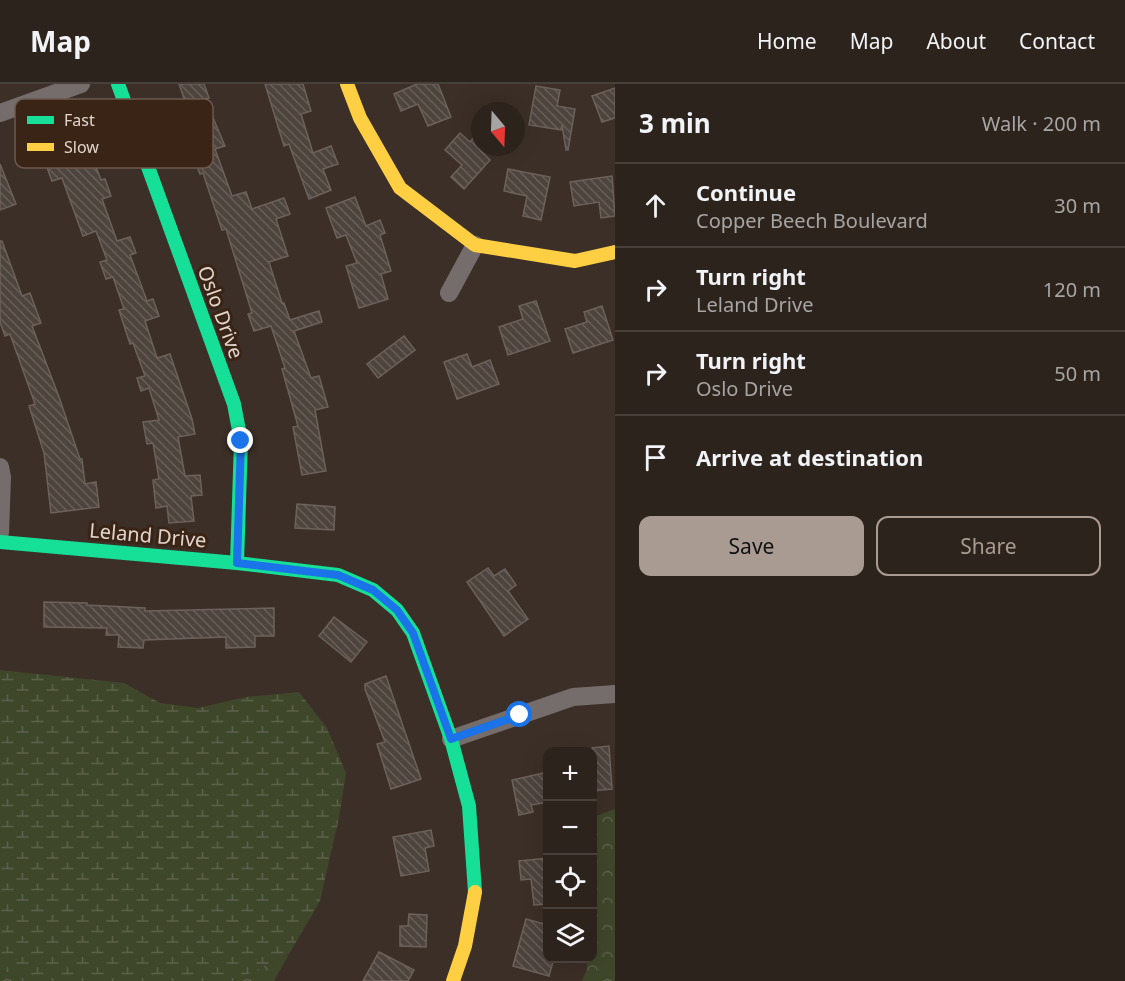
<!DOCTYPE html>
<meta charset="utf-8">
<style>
body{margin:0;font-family:"Noto Sans",sans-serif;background:#352b26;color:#f1f3f6}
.controls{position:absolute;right:18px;bottom:18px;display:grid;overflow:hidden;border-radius:12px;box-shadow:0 6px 24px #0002}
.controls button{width:54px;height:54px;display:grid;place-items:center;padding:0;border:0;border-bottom:2px solid #48403b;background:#2d231d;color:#f1f3f6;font:30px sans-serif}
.compass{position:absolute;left:471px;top:18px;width:54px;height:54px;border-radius:50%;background:#2d231d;box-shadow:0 6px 24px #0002;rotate:161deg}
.stop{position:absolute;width:18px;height:18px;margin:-14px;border:4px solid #1a73e8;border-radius:50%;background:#fff}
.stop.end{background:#1a73e8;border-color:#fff;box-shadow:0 2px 6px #0008}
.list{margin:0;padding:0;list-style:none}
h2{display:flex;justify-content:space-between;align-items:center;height:78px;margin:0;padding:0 24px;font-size:26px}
h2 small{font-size:20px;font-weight:400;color:#a7a4a4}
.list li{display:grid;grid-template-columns:39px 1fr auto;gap:18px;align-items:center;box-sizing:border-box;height:84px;padding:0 24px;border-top:2px solid #48403b}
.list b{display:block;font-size:22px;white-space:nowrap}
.list p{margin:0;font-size:20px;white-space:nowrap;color:#a7a4a4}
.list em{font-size:20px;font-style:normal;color:#a7a4a4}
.actions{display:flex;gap:12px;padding:18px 24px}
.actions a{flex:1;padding:14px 0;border:2px solid #a99b92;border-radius:12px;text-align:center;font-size:21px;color:#a99b92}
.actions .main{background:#a99b92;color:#111}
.icon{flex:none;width:33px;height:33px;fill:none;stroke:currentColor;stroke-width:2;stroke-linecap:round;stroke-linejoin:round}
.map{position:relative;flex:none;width:615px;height:897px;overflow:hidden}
header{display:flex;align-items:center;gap:36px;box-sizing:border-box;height:84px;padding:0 30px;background:#2d231d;border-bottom:2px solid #48403b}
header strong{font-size:28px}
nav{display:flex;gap:33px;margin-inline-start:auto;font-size:21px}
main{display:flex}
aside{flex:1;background:#2d231d}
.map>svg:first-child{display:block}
</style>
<header>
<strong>Map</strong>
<nav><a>Home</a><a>Map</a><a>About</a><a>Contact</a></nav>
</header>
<main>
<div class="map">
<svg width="615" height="897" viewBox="0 0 615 897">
<defs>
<pattern id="forest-crowns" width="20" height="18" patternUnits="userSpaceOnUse" patternTransform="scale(1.5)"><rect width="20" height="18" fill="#3f472b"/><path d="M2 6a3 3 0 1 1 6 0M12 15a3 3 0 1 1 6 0" fill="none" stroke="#5b6149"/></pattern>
<pattern id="wetland-marsh" width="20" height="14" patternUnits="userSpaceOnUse" patternTransform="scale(1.5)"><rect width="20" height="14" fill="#3f472b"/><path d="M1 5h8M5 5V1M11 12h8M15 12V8" fill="none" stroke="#5b6149"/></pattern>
<pattern id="building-back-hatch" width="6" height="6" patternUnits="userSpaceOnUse" patternTransform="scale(1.5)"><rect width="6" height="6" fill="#4e443e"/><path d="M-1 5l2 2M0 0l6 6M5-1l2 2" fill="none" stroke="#675e59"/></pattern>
</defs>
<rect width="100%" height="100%" fill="#3c2f27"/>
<g fill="url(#forest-crowns)">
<path d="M615,725v172h-33l5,-12v-10l5,-1 1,-141z"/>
<path d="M289,870l-15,27h-40z"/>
<path d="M0,887l15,2 7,8h-22z"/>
</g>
<path fill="url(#wetland-marsh)" d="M0,586l124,13 36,20 38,5 48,-11 53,-5 28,36 19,45 -7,45 -19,83 -31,53 -55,27h-212l-7,-8 -15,-2z"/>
<g fill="url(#building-back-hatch)" stroke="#6d625b" stroke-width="1.5">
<path d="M179,0h25l5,14 -4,1 20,47 -10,3 17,47 14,-4 6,17 32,-11 6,16 -14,5 12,37 -19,6 13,41h2l6,17 29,-9 3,11 -28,9 17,47 8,-2 9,31 -13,3 11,61 -24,4 -9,-48 5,-1 -16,-57 3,-1 -14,-42 -17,5 -6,-17 4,-1 -26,-84 -4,1 -19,-57 -3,1 -27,-69 12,-4z"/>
<path d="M265,0h38l8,27 -10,3 12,39 18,-7 7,18 -15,5 8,21 -22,9 -20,-55 -5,2z"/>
<path d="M417,0h21l13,33 -23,9 -10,-22 -17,7 -7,-17z"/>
<path d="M536,2l24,4 -3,16 18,3 -7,41h-2l-4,-25 -1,5 -32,-5z"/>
<path d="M615,4v30l-13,4 -10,-26z"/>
<path d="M81,44l20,52 4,-1 6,17 -9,3 15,42 13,-4 6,16 -6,2 17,46 6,-2 6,17 -14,5 12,37 13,-4 22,65 3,15 -17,3 7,39 15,-1 2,20 -11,1 3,25 -25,2 -2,-17 -11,2 -3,-28 6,-1 -6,-36 -6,1 -4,-22 16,-2 -10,-32 -8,3 -4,-13 8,-2 -12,-33 -3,1 -11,-34 5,-1 -11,-32 -7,2 -6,-17 7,-2 -11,-29 -13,5 -21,-58 -10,3 -7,-19 21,-8 -6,-18z"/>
<path d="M480,46v20l10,10 -26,29 -13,-12 11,-12 -17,-15 15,-17 10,9z"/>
<path d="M0,80l16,40 -16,6z"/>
<path d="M508,85l42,8 -9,43 -18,-4 4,-20 -23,-5z"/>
<path d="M612,92l3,40 -14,2 -2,-16 -25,4 -4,-24z"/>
<path d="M355,113l11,29 14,-6 5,13 -5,2 11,36 -10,3 7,25 -29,9 -13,-42 11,-3 -11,-28 -9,3 -11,-30z"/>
<path d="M0,157h2l20,55 8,-3 11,30 -9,3 27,71 21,62h2l3,25 11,-2 3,25 -48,6 -7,-60 -15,-47 6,-2 -25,-70 -5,2 -5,-14z"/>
<path d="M536,217l14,40 -42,14 -9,-28 24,-8 -4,-13z"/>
<path d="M602,222l11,34 -40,13 -8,-24 22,-7 -3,-10z"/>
<path d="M404,252l11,14 -37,28 -11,-14z"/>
<path d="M467,270l5,13 18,-7 9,24 -42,15 -13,-37z"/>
<path d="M297,420l38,3 -1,23 -39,-2z"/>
<path d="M488,484l6,8 11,-7 11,16 -8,6 20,28 -24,17 -37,-54z"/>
<path d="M44,518l43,1v2l58,3v3l129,-3v28h-19v11l-29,1v-11l-82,3 -1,8 -25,-1 1,-12h-13l1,-7 -63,-1z"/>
<path d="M334,533l33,25 -16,20 -32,-26z"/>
<path d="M386,592l35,103 -30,10 -14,-45 8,-2 -20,-53v-5z"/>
<path d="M609,662l3,43 -20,2v-43z"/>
<path d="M548,688v30l-17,3 2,7 -14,3 -7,-35z"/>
<path d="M431,746l3,16 -9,2 4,23 -28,5 -8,-39z"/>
<path d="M548,774v46l-14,1 -3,-26 -10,1 -2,-19z"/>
<path d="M409,830l18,1 -1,32 -26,-1v-20h8z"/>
<path d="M526,835l22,6v33h6l-5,18 -36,-10z"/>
<path d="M379,868l35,18 -6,11h-45z"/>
</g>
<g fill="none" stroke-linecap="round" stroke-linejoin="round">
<g stroke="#756d6b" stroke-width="18">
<path d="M0,29l81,-29"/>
<path d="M449,209l26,-48"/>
<path d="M0,383l2,10 -2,56"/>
<path d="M451,655l122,-42 42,-3"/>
</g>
<g stroke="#16e098" stroke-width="14">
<path d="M118,0l116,320 7,37 -4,122"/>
<path d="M0,458l237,21 101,12 35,15 24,20 16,23 38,106 18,67 6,86"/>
</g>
<g stroke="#ffcf43" stroke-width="14">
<path d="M347,0l13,34 40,70 75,57 100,16 40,-9"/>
<path d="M453,897l12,-35 10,-54"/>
</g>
</g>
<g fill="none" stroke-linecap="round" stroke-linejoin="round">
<path stroke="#1a73e8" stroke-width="8" d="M241,357l-4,122 101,12 35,15 24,20 16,23 38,106 69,-24"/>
</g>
<g text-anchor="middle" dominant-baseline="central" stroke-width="6" stroke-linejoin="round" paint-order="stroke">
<g font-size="20" fill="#e3d5cc" stroke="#392416">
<text transform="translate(221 228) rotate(70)">Oslo Drive</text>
<text transform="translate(148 451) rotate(5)">Leland Drive</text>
</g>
</g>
<rect x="15" y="15" width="198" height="69" rx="9" fill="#392416" stroke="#6c594d" stroke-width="1.5"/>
<rect x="27" y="32" width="27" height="8" fill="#16e098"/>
<rect x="27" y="59" width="27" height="8" fill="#ffcf43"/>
<g font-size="16" fill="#e3d5cc">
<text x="64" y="42">Fast</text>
<text x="64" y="69">Slow</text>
</g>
</svg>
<div class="controls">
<button>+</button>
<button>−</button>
<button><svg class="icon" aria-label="locate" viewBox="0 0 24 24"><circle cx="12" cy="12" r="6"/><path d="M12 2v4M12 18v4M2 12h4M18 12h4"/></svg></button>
<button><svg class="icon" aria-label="layers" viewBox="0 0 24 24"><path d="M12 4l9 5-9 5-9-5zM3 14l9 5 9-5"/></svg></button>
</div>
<svg class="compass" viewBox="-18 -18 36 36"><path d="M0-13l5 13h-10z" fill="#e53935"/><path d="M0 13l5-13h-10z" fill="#a7a4a4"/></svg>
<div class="stop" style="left:520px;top:631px"></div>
<div class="stop end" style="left:241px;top:357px"></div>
</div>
<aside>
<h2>3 min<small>Walk · 200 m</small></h2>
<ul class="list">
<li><svg class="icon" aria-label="ahead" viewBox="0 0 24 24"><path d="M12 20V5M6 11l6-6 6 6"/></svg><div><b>Continue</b><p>Copper Beech Boulevard</p></div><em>30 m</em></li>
<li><svg class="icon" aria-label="right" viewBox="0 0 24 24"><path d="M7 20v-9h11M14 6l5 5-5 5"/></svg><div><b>Turn right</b><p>Leland Drive</p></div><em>120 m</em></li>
<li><svg class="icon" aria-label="right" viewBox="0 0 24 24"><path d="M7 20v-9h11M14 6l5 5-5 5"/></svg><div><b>Turn right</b><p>Oslo Drive</p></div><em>50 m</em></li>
<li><svg class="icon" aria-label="arrive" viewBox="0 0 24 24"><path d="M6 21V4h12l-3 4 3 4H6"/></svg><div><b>Arrive at destination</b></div></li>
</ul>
<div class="actions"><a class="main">Save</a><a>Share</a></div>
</aside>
</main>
